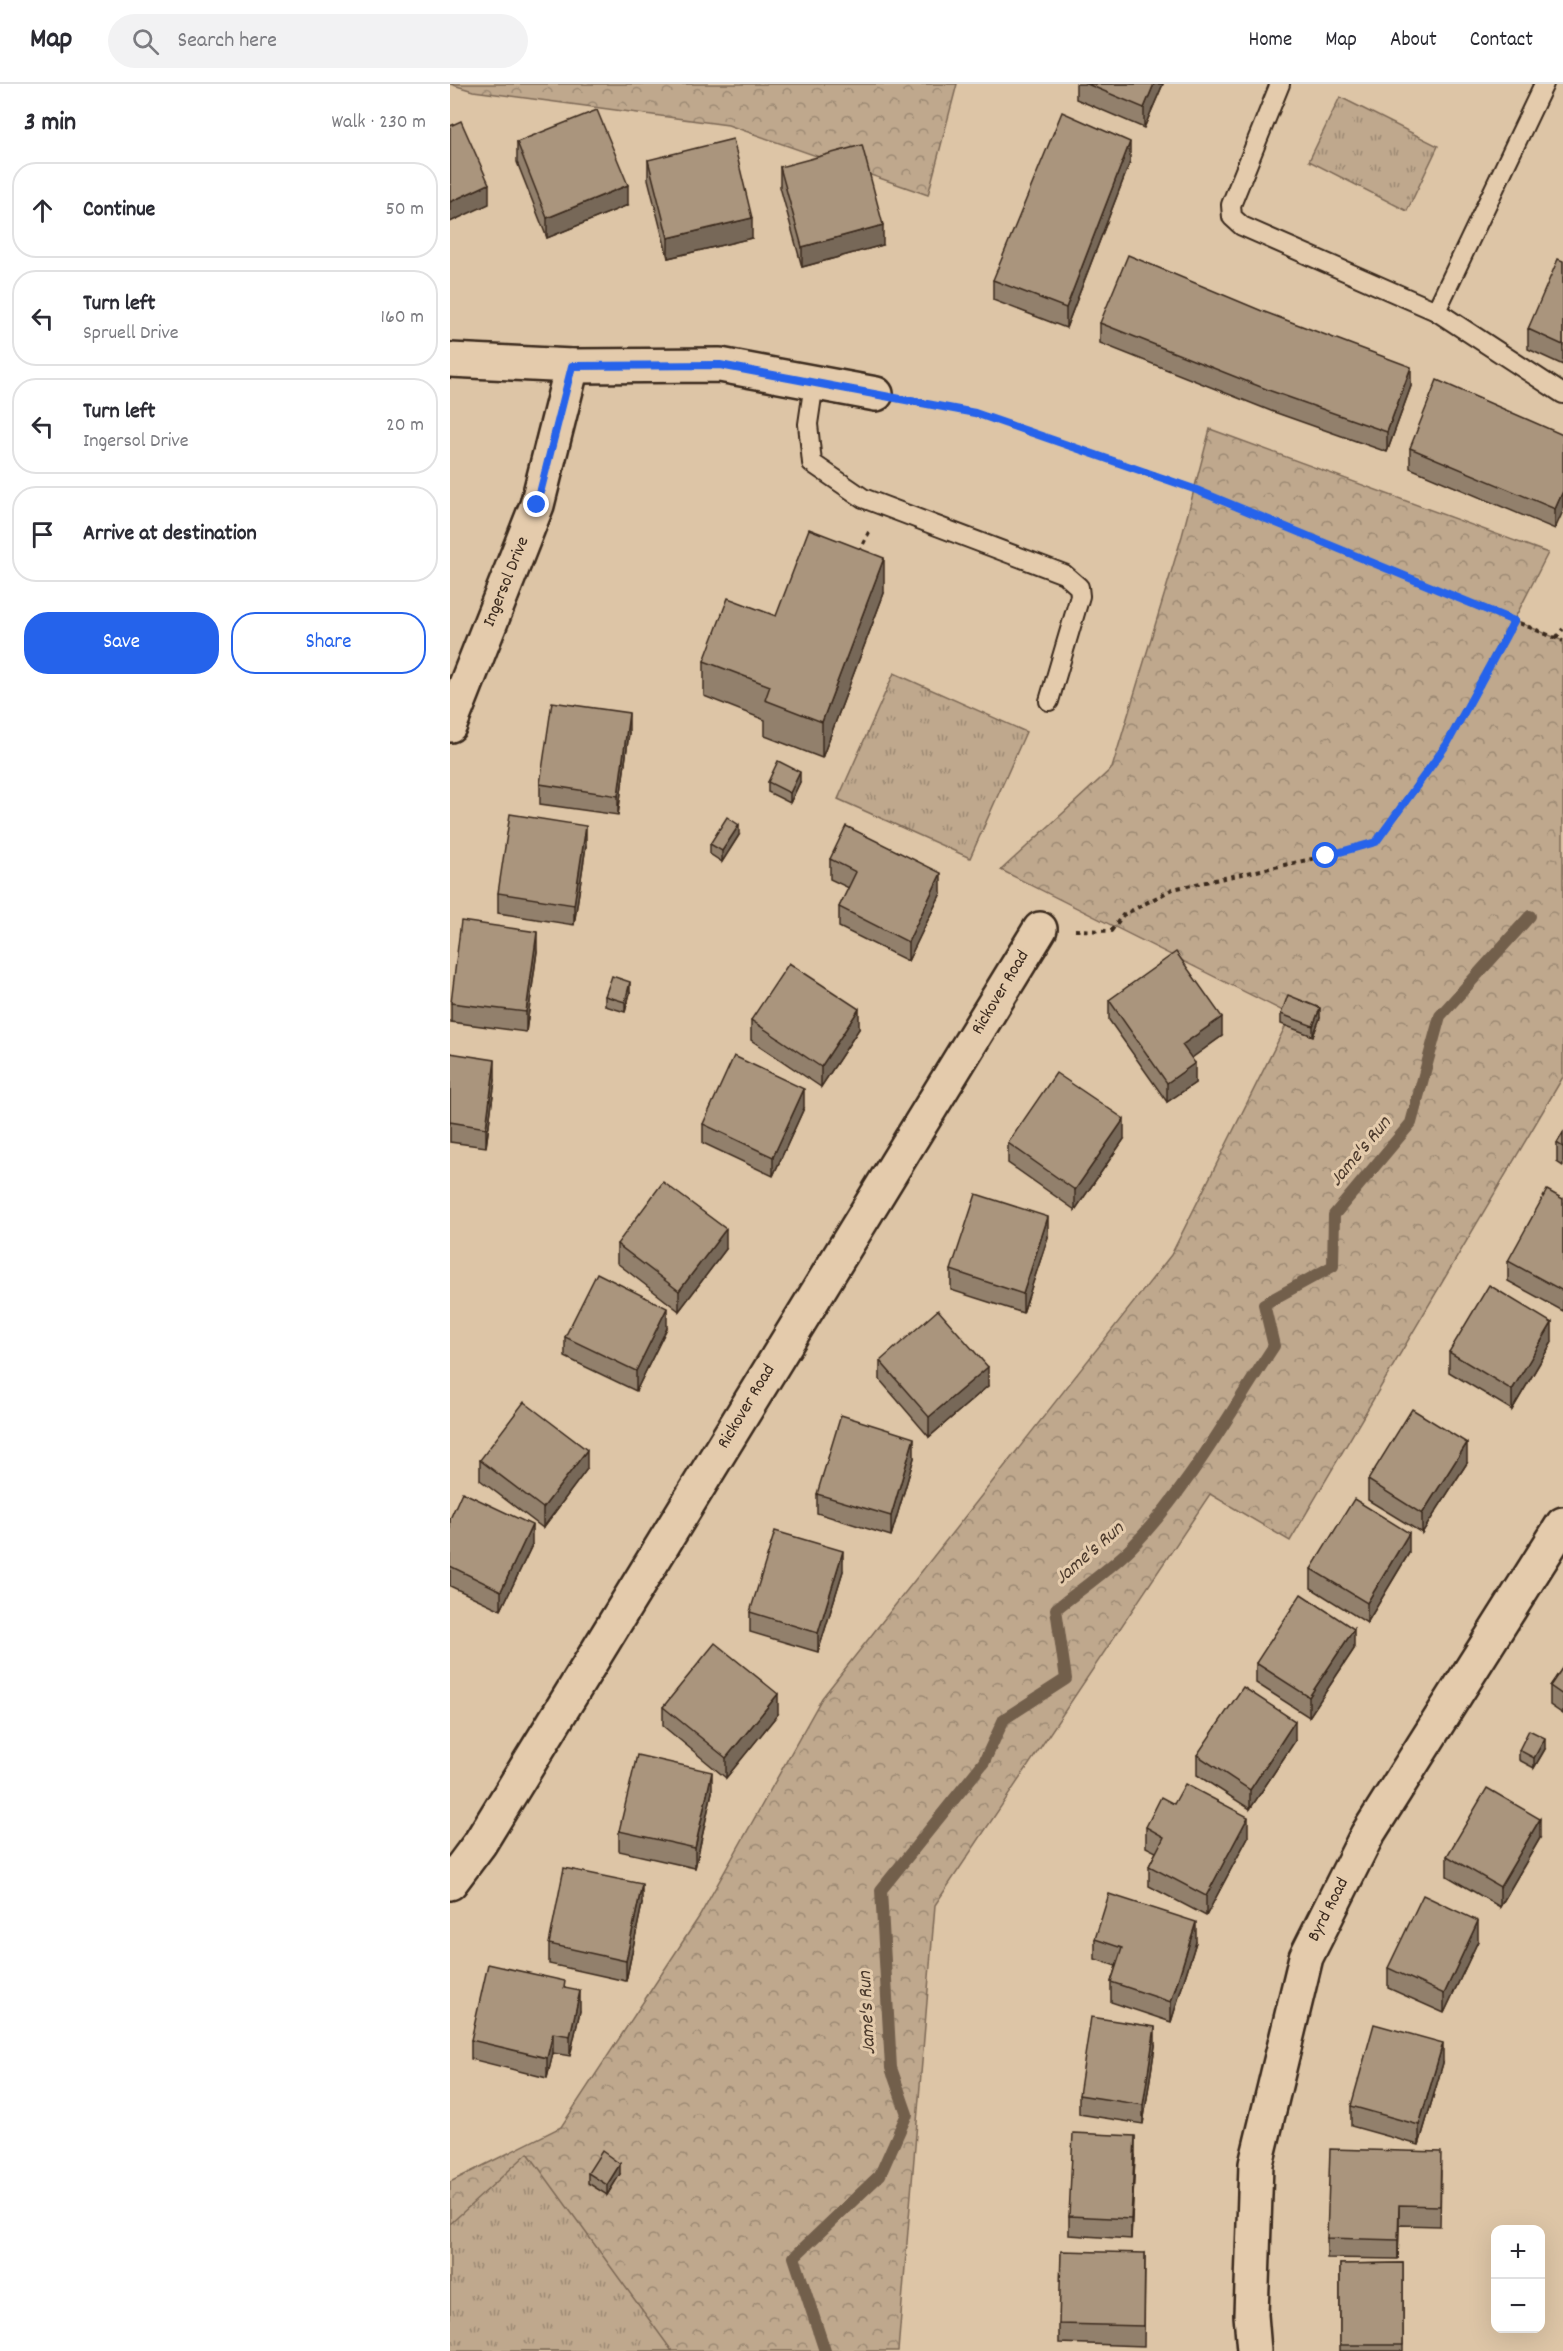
<!DOCTYPE html>
<meta charset="utf-8">
<style>
body{margin:0;font-family:Dekko,sans-serif;background:#f2f2f3;color:#2b2b33}
.controls{position:absolute;right:18px;bottom:18px;display:grid;overflow:hidden;border-radius:12px;box-shadow:0 6px 24px #0002}
.controls button{width:54px;height:54px;display:grid;place-items:center;padding:0;border:0;border-bottom:2px solid #e1e1e2;background:#fff;color:#2b2b33;font:30px sans-serif}
.stop{position:absolute;width:18px;height:18px;margin:-14px;border:4px solid #2563eb;border-radius:50%;background:#fff}
.stop.end{background:#2563eb;border-color:#fff;box-shadow:0 2px 6px #0008}
.list{margin:0;padding:0;list-style:none}
h2{display:flex;justify-content:space-between;align-items:center;height:78px;margin:0;padding:0 24px;font-size:26px}
h2 small{font-size:20px;font-weight:400;color:#7c7c81}
.list li{display:grid;grid-template-columns:39px 1fr auto;gap:18px;align-items:center;box-sizing:border-box;height:96px;margin:0 12px 12px;padding:0 12px;border:2px solid #e1e1e2;border-radius:24px}
.list b{display:block;font-size:22px;white-space:nowrap}
.list p{margin:0;font-size:20px;white-space:nowrap;color:#7c7c81}
.list em{font-size:20px;font-style:normal;color:#7c7c81}
.actions{display:flex;gap:12px;padding:18px 24px}
.actions a{flex:1;padding:14px 0;border:2px solid #2563eb;border-radius:24px;text-align:center;font-size:21px;color:#2563eb}
.actions .main{background:#2563eb;color:#fff}
.icon{flex:none;width:33px;height:33px;fill:none;stroke:currentColor;stroke-width:2;stroke-linecap:round;stroke-linejoin:round}
.map{position:relative;flex:none;width:1113px;height:2267px;overflow:hidden}
header{display:flex;align-items:center;gap:36px;box-sizing:border-box;height:84px;padding:0 30px;background:#fff;border-bottom:2px solid #e1e1e2}
header strong{font-size:28px}
nav{display:flex;gap:33px;margin-inline-start:auto;font-size:21px}
.search{width:420px;height:54px;background:#f2f2f3;display:flex;align-items:center;gap:15px;box-sizing:border-box;padding:0 21px;border-radius:33px;color:#7c7c81;font-size:22px}
main{display:flex}
aside{flex:1;background:#fff}
.map>svg:first-child{display:block}
</style>
<header>
<strong>Map</strong>
<div class="search"><svg class="icon" aria-label="search" viewBox="0 0 24 24"><circle cx="10" cy="10" r="6"/><path d="M15 15l6 6"/></svg>Search here</div>
<nav><a>Home</a><a>Map</a><a>About</a><a>Contact</a></nav>
</header>
<main>
<aside>
<h2>3 min<small>Walk · 230 m</small></h2>
<ul class="list">
<li><svg class="icon" aria-label="ahead" viewBox="0 0 24 24"><path d="M12 20V5M6 11l6-6 6 6"/></svg><div><b>Continue</b></div><em>50 m</em></li>
<li><svg class="icon" aria-label="left" viewBox="0 0 24 24"><path d="M17 20v-9H6M10 6l-5 5 5 5"/></svg><div><b>Turn left</b><p>Spruell Drive</p></div><em>160 m</em></li>
<li><svg class="icon" aria-label="left" viewBox="0 0 24 24"><path d="M17 20v-9H6M10 6l-5 5 5 5"/></svg><div><b>Turn left</b><p>Ingersol Drive</p></div><em>20 m</em></li>
<li><svg class="icon" aria-label="arrive" viewBox="0 0 24 24"><path d="M6 21V4h12l-3 4 3 4H6"/></svg><div><b>Arrive at destination</b></div></li>
</ul>
<div class="actions"><a class="main">Save</a><a>Share</a></div>
</aside>
<div class="map">
<svg width="1113" height="2267" viewBox="0 0 1113 2267">
<defs>
<pattern id="forest-crowns" width="20" height="18" patternUnits="userSpaceOnUse" patternTransform="scale(1.5)"><rect width="20" height="18" fill="#bfa88d"/><path d="M2 6a3 3 0 1 1 6 0M12 15a3 3 0 1 1 6 0" fill="none" stroke="#9c8973"/></pattern>
<pattern id="park-tufts" width="24" height="20" patternUnits="userSpaceOnUse" patternTransform="scale(1.5)"><rect width="24" height="20" fill="#bfa88d"/><path d="M3 7l-1-3M5 7V3M7 7l1-3M15 17l-1-3M17 17v-4M19 17l1-3" fill="none" stroke="#9c8973"/></pattern>
</defs>
<rect width="100%" height="100%" fill="#ddc5a6"/>
<filter id="ink" filterUnits="userSpaceOnUse"><feTurbulence type="fractalNoise" baseFrequency=".0167" numOctaves="2"/><feDisplacementMap in="SourceGraphic" scale="12" xChannelSelector="R" yChannelSelector="G"/><feConvolveMatrix kernelMatrix="1 2 1 2 8 2 1 2 1" color-interpolation-filters="sRGB"/></filter>
<g filter="url(#ink)">
<g fill="url(#forest-crowns)" stroke="#7d6956" stroke-width="1.5">
<path d="M0,0h507l-29,111 -200,-70 -255,-34z"/>
<path d="M760,345l338,124 -34,67 49,21v436l-273,464 -80,-47 -275,411 -37,446h-448v-169l111,-55 138,-210 123,-219 349,-443 120,-240 -290,-145 111,-102 70,-232z"/>
</g>
<g fill="url(#park-tufts)" stroke="#7d6956" stroke-width="1.5">
<path d="M890,13l98,49 -31,65 -98,-50z"/>
<path d="M444,589l132,59 -56,126 -132,-59z"/>
<path d="M78,2069l144,198h-222v-127z"/>
</g>
<g fill="none" stroke-linecap="round" stroke-linejoin="round">
<path stroke="#725e4c" stroke-width="12" d="M375,2267l-31,-94 86,-82 27,-61 -16,-46 -10,-178 103,-128 20,-43 62,-40 -10,-70c25,-20 53,-39 75,-61 57,-59 98,-134 143,-202l-10,-42 69,-38 1,-51 77,-92 29,-107 90,-100"/>
<g stroke="#3b2a1e" stroke-width="22">
<g id="service">
<path d="M830,0l-49,121 1,12 10,9 194,85 108,-227"/>
<path d="M986,227l127,83"/>
<path d="M364,299l-6,41 4,39 51,35 201,76 15,13 1,9 -31,105"/>
</g>
</g>
<g stroke="#3b2a1e" stroke-width="38">
<g id="minor">
<path d="M0,276l122,6 148,-1 156,29"/>
<path d="M0,641l87,-220 35,-139"/>
<path d="M0,1799l30,-40 560,-914"/>
<path d="M804,2267l-3,-36 5,-151 50,-207 61,-122 196,-311"/>
</g>
</g>
<g stroke="#3b2a1e" stroke-width="4" stroke-dasharray="4.5 4.5" stroke-linecap="butt">
<path d="M462,317l63,12 219,76 369,152"/>
<path d="M409,468l10,-20"/>
<path d="M1106,554l7,-9"/>
<path d="M625,846l36,1 12,-16 50,-26 153,-33 50,-14 71,-98 66,-123"/>
</g>
<use href="#service" stroke="#e4cbac" stroke-width="18"/>
<use href="#minor" stroke="#e4cbac" stroke-width="33"/>
</g>
<g fill="#92806c" stroke="#3b2a1e" stroke-width="1.5">
<path d="M626,0h87l-19,44 -68,-29z"/>
<path d="M67,58l111,63 -81,33 -30,-76z"/>
<path d="M198,76l104,78 -84,20 -20,-79z"/>
<path d="M680,78l-64,166 -73,-28v-20z"/>
<path d="M330,83l103,78 -81,22 -22,-80z"/>
<path d="M1113,177v104l-35,-16v-20z"/>
<path d="M650,239l311,63 -24,66 -116,-41 -171,-68z"/>
<path d="M1113,351l-8,94 -145,-61v-20z"/>
<path d="M434,509l-62,165 -57,-22v-16l-61,-24v-35l72,-45z"/>
<path d="M179,649l-11,82 -78,-11v-20z"/>
<path d="M318,698h32l-10,21 -22,-11z"/>
<path d="M289,751l-17,27 -12,-8v-10z"/>
<path d="M136,762l-12,79 -76,-12v-20z"/>
<path d="M380,775l111,34 -33,68 -69,-34v-20l10,-19 -19,-9z"/>
<path d="M87,867l-11,81 -75,-10v-19z"/>
<path d="M180,909l-5,19 -20,-6v-10z"/>
<path d="M659,916l113,36 -31,22 4,25 -28,19 -58,-82z"/>
<path d="M831,930l39,4 -7,18 -32,-12z"/>
<path d="M301,936l108,9 -38,58 -70,-47z"/>
<path d="M0,969l45,27 -9,67 -36,-5z"/>
<path d="M354,1024l-31,68 -70,-33v-19z"/>
<path d="M1113,1049v33l-6,-4v-19z"/>
<path d="M674,1055l-49,71 -67,-47v-20z"/>
<path d="M1113,1115v112l-55,-30v-20z"/>
<path d="M598,1153l-25,76 -72,-23v-20z"/>
<path d="M167,1160l109,5 -47,62 -62,-48z"/>
<path d="M217,1244l-31,63 -71,-34v-20z"/>
<path d="M1102,1258l-40,68 -63,-38v-20z"/>
<path d="M430,1277l108,25 -59,51 -49,-57z"/>
<path d="M464,1374l-23,78 -74,-23v-19z"/>
<path d="M30,1376l107,9 -44,59 -63,-48z"/>
<path d="M1017,1379l-45,70 -54,-33v-20z"/>
<path d="M0,1435l82,26 -31,65 -51,-24z"/>
<path d="M959,1469l-42,70 -56,-35v-19z"/>
<path d="M393,1487l-25,81 -68,-20v-20z"/>
<path d="M904,1565l-45,68 -53,-34v-20z"/>
<path d="M1113,1583v47l-13,-9v-19z"/>
<path d="M213,1623l115,7 -52,64 -63,-52z"/>
<path d="M845,1657l-45,68 -53,-34v-20z"/>
<path d="M1095,1665l-11,19 -15,-8v-10z"/>
<path d="M262,1708l-17,76 -76,-17v-20z"/>
<path d="M724,1720l74,33 -42,79 -57,-30v-20l7,-14 -10,-5v-20z"/>
<path d="M1090,1754l-40,69 -53,-31v-20z"/>
<path d="M192,1820l-16,77 -77,-17v-20z"/>
<path d="M645,1855l101,3 -25,80 -60,-20v-20l5,-16 -21,-7z"/>
<path d="M1028,1857l-34,72 -56,-25v-20z"/>
<path d="M115,1904l15,23 -10,45 -17,-3 -6,25 -76,-19v-19z"/>
<path d="M705,1962l-12,78 -64,-10v-19z"/>
<path d="M993,1979l-24,82 -68,-19v-20z"/>
<path d="M685,2072l-4,83 -62,-4v-19z"/>
<path d="M991,2087l-1,55 -41,-1 -1,34 -71,-1v-20z"/>
<path d="M138,2089l32,1 -13,21 -19,-12z"/>
<path d="M695,2169l-1,93 -85,-3v-19z"/>
<path d="M953,2179v88h-63v-87z"/>
</g>
<g fill="#776858" stroke="#3b2a1e" stroke-width="1.5">
<path d="M704,0h9l-19,44v-20z"/>
<path d="M680,58v20l-64,166v-20z"/>
<path d="M39,100v20l-39,18v-20z"/>
<path d="M178,101v20l-81,33v-20z"/>
<path d="M302,134v20l-84,20v-20z"/>
<path d="M433,141v20l-81,22v-20z"/>
<path d="M961,283v19l-24,66v-20z"/>
<path d="M1113,407v20l-8,18v-20z"/>
<path d="M434,474v35l-62,165v-36z"/>
<path d="M179,629v20l-11,82v-19z"/>
<path d="M350,688v10l-10,21v-10z"/>
<path d="M289,741v10l-17,27v-11z"/>
<path d="M136,742v20l-12,79v-20z"/>
<path d="M491,789v20l-33,68v-19z"/>
<path d="M87,848v19l-11,81v-20z"/>
<path d="M180,898v11l-5,19v-10z"/>
<path d="M870,924v10l-7,18v-10z"/>
<path d="M409,925v20l-38,58v-20z"/>
<path d="M772,933v19l-40,29v-20z"/>
<path d="M45,976v20l-9,67v-19z"/>
<path d="M745,979v20l-28,19v-19z"/>
<path d="M354,1005v19l-31,68v-19z"/>
<path d="M674,1035v20l-49,71v-20z"/>
<path d="M598,1133v20l-25,76v-19z"/>
<path d="M276,1145v20l-47,62v-20z"/>
<path d="M217,1224v20l-31,63v-20z"/>
<path d="M1102,1239v19l-40,68v-20z"/>
<path d="M538,1283v19l-59,51v-20z"/>
<path d="M464,1354v20l-23,78v-20z"/>
<path d="M1017,1359v20l-45,70v-19z"/>
<path d="M137,1366v19l-44,59v-20z"/>
<path d="M82,1441v20l-31,65v-19z"/>
<path d="M959,1449v20l-42,70v-20z"/>
<path d="M393,1467v20l-25,81v-19z"/>
<path d="M904,1545v20l-45,68v-20z"/>
<path d="M328,1610v20l-52,64v-20z"/>
<path d="M845,1637v20l-45,68v-19z"/>
<path d="M1095,1654v11l-11,19v-10z"/>
<path d="M262,1688v20l-17,76v-20z"/>
<path d="M798,1733v20l-42,79v-20z"/>
<path d="M1090,1735v19l-40,69v-20z"/>
<path d="M192,1800v20l-16,77v-20z"/>
<path d="M1028,1837v20l-34,72v-19z"/>
<path d="M746,1838v20l-25,80v-20z"/>
<path d="M130,1907v20l-10,45v-20z"/>
<path d="M705,1943v19l-12,78v-19z"/>
<path d="M103,1949v20l-6,25v-20z"/>
<path d="M993,1959v20l-24,82v-20z"/>
<path d="M685,2052v20l-4,83v-20z"/>
<path d="M170,2080v10l-13,21v-10z"/>
<path d="M949,2121v20l-1,34v-19z"/>
</g>
<g fill="#aa957d" stroke="#3b2a1e" stroke-width="1.5">
<path d="M637,0h67l-10,24z"/>
<path d="M147,26l31,75 -81,33 -30,-76z"/>
<path d="M612,28l68,30 -64,166 -73,-28z"/>
<path d="M11,37l28,63 -39,18v-76z"/>
<path d="M283,55l19,79 -84,20 -20,-78z"/>
<path d="M412,61l21,80 -81,22 -22,-80z"/>
<path d="M678,171l134,56 149,56 -24,65 -116,-41 -171,-68z"/>
<path d="M1108,175l5,2v84l-35,-16z"/>
<path d="M987,296l126,55v56l-8,18 -145,-61z"/>
<path d="M359,445l75,29 -62,164 -57,-22 5,-14 -66,-25 24,-63 48,18z"/>
<path d="M102,618l77,11 -11,83 -78,-12z"/>
<path d="M328,677l22,11 -10,21 -22,-11z"/>
<path d="M60,730l76,12 -12,79 -76,-12z"/>
<path d="M277,733l12,8 -17,26 -12,-7z"/>
<path d="M396,742l95,47 -33,69 -69,-35 17,-35 -26,-13z"/>
<path d="M11,837l76,11 -11,80 -75,-9z"/>
<path d="M726,868l46,65 -40,28 13,18 -28,20 -58,-83z"/>
<path d="M339,879l70,46 -38,58 -70,-47z"/>
<path d="M162,892l18,6 -5,20 -20,-6z"/>
<path d="M838,911l32,13 -7,18 -32,-12z"/>
<path d="M0,969l45,7 -9,68 -36,-6z"/>
<path d="M284,972l70,33 -31,68 -70,-33z"/>
<path d="M606,989l68,46 -49,71 -67,-47z"/>
<path d="M1113,1049v14l-6,-4z"/>
<path d="M213,1098l63,47 -47,62 -62,-47z"/>
<path d="M1097,1106l16,9v92l-55,-30z"/>
<path d="M526,1110l72,23 -25,77 -72,-24z"/>
<path d="M147,1189l70,35 -31,63 -71,-34z"/>
<path d="M1039,1201l63,38 -40,67 -63,-38z"/>
<path d="M488,1226l50,57 -59,50 -49,-56z"/>
<path d="M74,1318l63,48 -44,58 -63,-48z"/>
<path d="M962,1325l55,34 -45,71 -54,-34z"/>
<path d="M391,1331l73,23 -23,78 -74,-22z"/>
<path d="M12,1408l70,33 -31,66 -51,-25v-47z"/>
<path d="M904,1415l55,34 -42,70 -56,-34z"/>
<path d="M325,1447l68,20 -25,82 -68,-21z"/>
<path d="M851,1510l53,35 -45,68 -53,-34z"/>
<path d="M265,1559l63,51 -52,64 -63,-51z"/>
<path d="M1113,1583v28l-13,-9z"/>
<path d="M793,1603l52,34 -45,69 -53,-35z"/>
<path d="M1079,1646l16,8 -11,20 -15,-8z"/>
<path d="M187,1671l75,17 -17,76 -76,-17z"/>
<path d="M735,1700l63,33 -42,79 -57,-30 15,-29 -18,-10 15,-30 13,7z"/>
<path d="M1037,1704l53,31 -40,68 -53,-31z"/>
<path d="M114,1784l78,16 -16,77 -77,-17z"/>
<path d="M659,1810l87,28 -25,80 -60,-20 11,-34 -27,-9z"/>
<path d="M973,1811l55,26 -34,73 -56,-26z"/>
<path d="M38,1880l77,17 -1,7 16,3 -10,45 -17,-3 -6,25 -76,-18z"/>
<path d="M641,1933l64,10 -12,78 -64,-10z"/>
<path d="M924,1940l69,19 -24,82 -68,-19z"/>
<path d="M623,2049l62,3 -4,83 -62,-3z"/>
<path d="M880,2065l111,3 -1,54 -41,-1 -1,35 -71,-2z"/>
<path d="M152,2067l18,13 -13,21 -19,-12z"/>
<path d="M611,2167l84,2 -1,73 -85,-2z"/>
<path d="M953,2179v82h-63v-81z"/>
</g>
</g>
<g fill="none" stroke-linecap="round" stroke-linejoin="round" filter="url(#ink)">
<path stroke="#2563eb" stroke-width="8" d="M87,421l35,-139 148,-1 255,48 219,76 320,132 -67,123 -71,98 -50,14"/>
</g>
<g text-anchor="middle" dominant-baseline="central" stroke-width="6" stroke-linejoin="round" paint-order="stroke">
<g font-size="18" fill="#3b2a1e" stroke="#e4cbac">
<text transform="translate(57 498) rotate(-68)">Ingersol Drive</text>
<text transform="translate(551 909) rotate(-59)">Rickover Road</text>
<text transform="translate(297 1323) rotate(-59)">Rickover Road</text>
<text transform="translate(879 1826) rotate(-63)">Byrd Road</text>
</g>
<g font-size="20" font-style="italic" fill="#4d3b2d" stroke="#e4cbac">
<text transform="translate(911 1068) rotate(-50)">Jame's Run</text>
<text transform="translate(640 1470) rotate(-41)">Jame's Run</text>
<text transform="translate(418 1929) rotate(-93)">Jame's Run</text>
</g>
</g>
</svg>
<div class="controls">
<button>+</button>
<button>−</button>
</div>
<div class="stop" style="left:876px;top:772px"></div>
<div class="stop end" style="left:87px;top:421px"></div>
</div>
</main>
